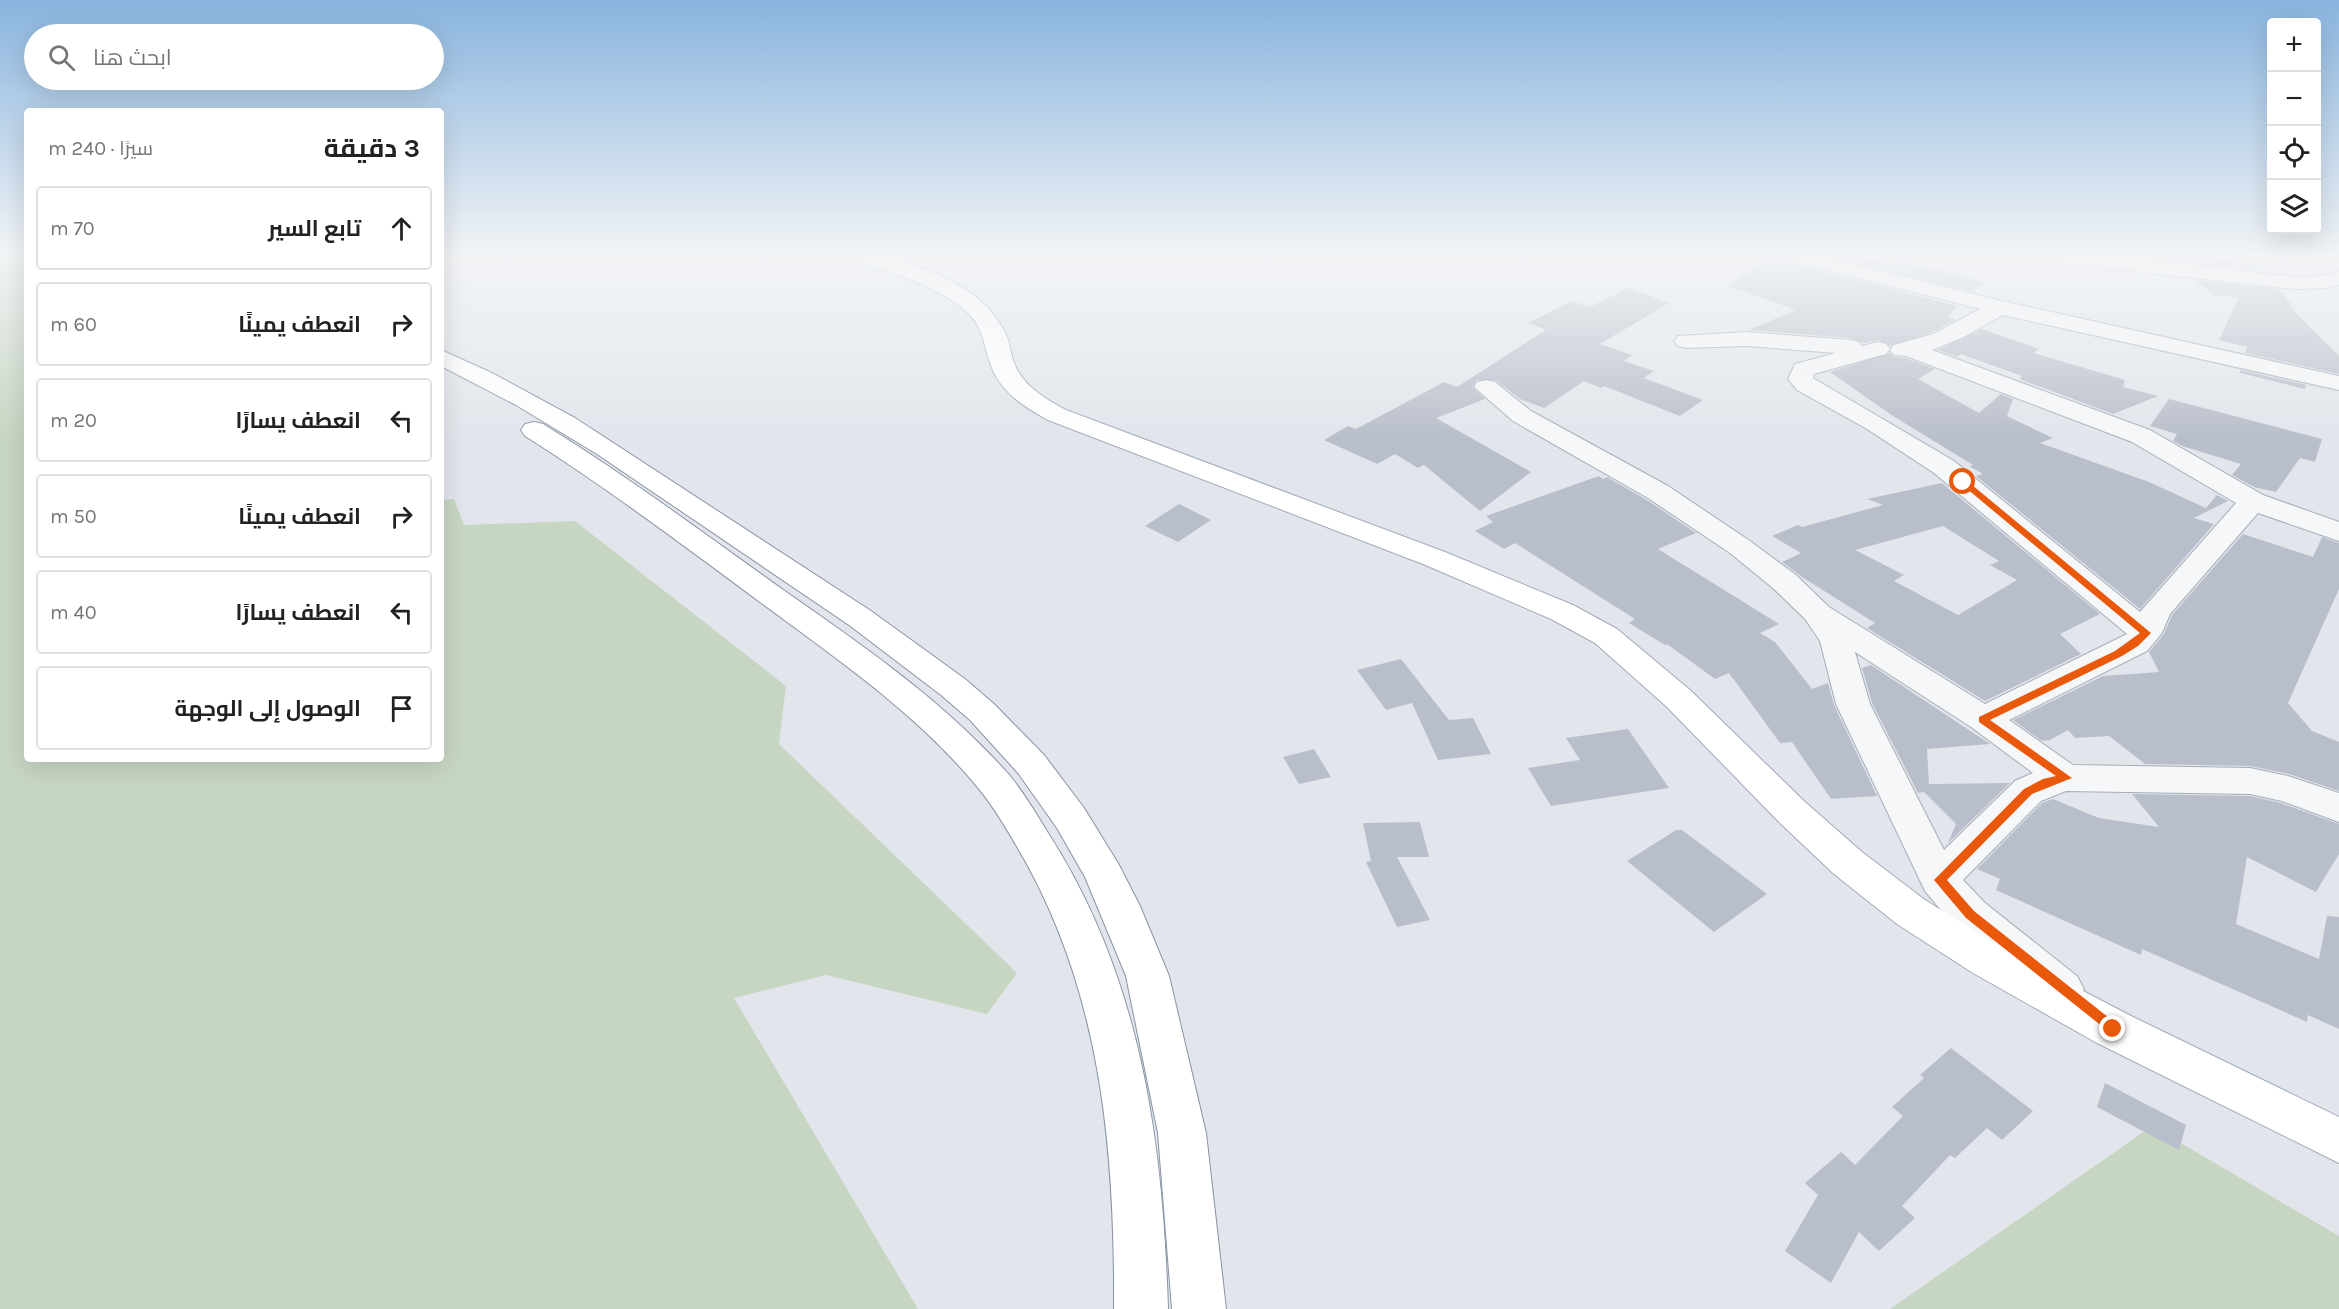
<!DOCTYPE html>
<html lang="ar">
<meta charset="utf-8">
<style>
body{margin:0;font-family:Karla,Cairo,sans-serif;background:#f2f2f2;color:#222;direction:rtl}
.controls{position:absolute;right:18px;top:18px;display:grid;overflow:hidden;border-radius:6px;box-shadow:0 6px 24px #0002}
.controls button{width:54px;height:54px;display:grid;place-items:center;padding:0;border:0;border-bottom:2px solid #e0e0e0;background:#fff;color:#222;font:30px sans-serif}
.stop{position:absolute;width:18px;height:18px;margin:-14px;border:4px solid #ea580c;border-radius:50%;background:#fff}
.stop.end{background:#ea580c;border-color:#fff;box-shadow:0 2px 6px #0008}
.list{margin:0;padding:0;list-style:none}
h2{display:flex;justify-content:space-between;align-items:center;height:78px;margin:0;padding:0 24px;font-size:26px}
h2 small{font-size:20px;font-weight:400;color:#767676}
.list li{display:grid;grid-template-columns:39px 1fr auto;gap:18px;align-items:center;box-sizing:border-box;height:84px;margin:0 12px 12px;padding:0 12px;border:2px solid #e0e0e0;border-radius:6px}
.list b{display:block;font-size:22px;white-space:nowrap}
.list em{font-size:20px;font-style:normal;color:#767676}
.icon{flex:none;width:33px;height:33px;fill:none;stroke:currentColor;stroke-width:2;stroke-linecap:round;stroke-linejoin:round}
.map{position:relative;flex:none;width:2339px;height:1309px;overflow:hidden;direction:ltr}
.search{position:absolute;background:#fff;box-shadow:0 6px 24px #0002;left:24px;top:24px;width:420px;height:66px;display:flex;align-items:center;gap:15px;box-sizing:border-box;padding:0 21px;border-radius:33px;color:#767676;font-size:22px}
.panel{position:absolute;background:#fff;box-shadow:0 6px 24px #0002;left:24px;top:108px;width:420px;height:654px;border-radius:6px;direction:rtl}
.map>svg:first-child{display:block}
</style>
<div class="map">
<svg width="2339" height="1309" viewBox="0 0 2339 1309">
<rect width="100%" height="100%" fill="#e2e6ec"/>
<g fill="#c7d6c2">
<path d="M0,257l27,2v500h414v-259l13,-1 10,26 111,-4 211,165 -7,58 238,229 -30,41 -161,-39 -92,23 184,311h-918z"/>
<path d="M2152,1126l187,110v73h-449z"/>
</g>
<g fill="#b9bfca" fill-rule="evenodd">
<path d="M1770,257h18l4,6 166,43 -11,11 8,3 -23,12 -42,14 -11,-6 -16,3 -12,-5 -102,-8 47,-20 -67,-24z"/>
<path d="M1830,257h34l33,8 5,-4 81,21 -10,10z"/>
<path d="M2167,257h53l1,4 38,4 5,6 -91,-10z"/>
<path d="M2195,280l84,9 13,17 -4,-1 51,51v18l-94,-21 2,-6 -28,-7 20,-43 -25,-1z"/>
<path d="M1628,288l41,15 -69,41 32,11 -8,6 30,10 -10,7 59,22 -23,16 -76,-30 -3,2 -17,-7 -40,27 -24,-9 -25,-19h-18l-5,7 13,12 -49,19 95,54 -51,39 -56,-46 -6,3 -23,-14 -18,10 -53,-24 24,-14 8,3 88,-47 13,5 89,-57 -18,-7 44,-22 18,6z"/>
<path d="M1982,329l57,20 -6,4 92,27 -2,7 35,9 -45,18 -94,-35 3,-3 -61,-22 -4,3 -19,-7z"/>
<path d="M1890,353l4,4 11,1 30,11 -17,10 61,34 22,-19 12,5 -6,17 46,22 -13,5 109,39 57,26 11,-13 11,6 -34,17 20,6 -74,85 -164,-133 7,-2 -14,-8 4,-1 -80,-49 -63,-44z"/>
<path d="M2240,370l99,22 -33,-7 -1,4 -65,-16z"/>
<path d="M2169,399l153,40 -7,23 -15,-4 -24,34 -22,-5 -22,-12 9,-11 -59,-18 -9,-5 4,-7 -27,-8z"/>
<path d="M1599,476l4,3 4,-2 40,23 49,33 -38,16 121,75 -19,9 15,9 37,47 16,-6 6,22 43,91 -46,3 -39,-57 -12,1 -51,-70 -14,6 -48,-35 -2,1 -36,-22 6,-4 -120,-76 -11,6 -29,-18 18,-9 -7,-6z"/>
<path d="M1942,483l158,131 -40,20 21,20 -96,47 -118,-73 8,-5 -73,-46 -20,-15 19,-9 -29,-17 26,-11 4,2 81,-22 -16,-6zM1943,526l56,35 -9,4 27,15 -59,35 -64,-34 10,-6 -49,-25z"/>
<path d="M1179,504l32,16 -33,22 -33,-16z"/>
<path d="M2243,534l70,23 9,-20 17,6v46l-51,114 24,28 27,11v49l-50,-17 -39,-8 -105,-2 -36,-28 -34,2 -7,-8 -18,10 -8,1 -29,-21 90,-44 56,-4 -10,-20 15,-18 8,-19z"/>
<path d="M1401,659l48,61 24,-2 18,36 -53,6 -26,-57 -26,7 -29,-40z"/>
<path d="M1871,665l119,79 -63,5 2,35 81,-1 -62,60 8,-19 -32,-32 -6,1 -46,-90 -10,-35z"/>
<path d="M1628,729l41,59 -118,18 -23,-38 52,-8 -14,-22z"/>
<path d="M1314,749l17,28 -32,7 -16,-27z"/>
<path d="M2132,794l118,2 31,7 58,21v30l-23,38 -69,-35 -11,67 83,35 8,-43 12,1v112l-31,-14 -1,7 -165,-73 -1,6 -145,-65 4,-11 -23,-10 65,-66 11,-4 46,19 60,9z"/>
<path d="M1420,822l9,35h-32l33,63 -33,7 -31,-65 5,-1 -8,-38z"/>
<path d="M1676,830h6l85,64 -53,38 -87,-71z"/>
<path d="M1951,1048l82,63 -31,29 -15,-12 -32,30 -5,-3 -48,51 13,12 -36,33 -20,-19 -28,51 -46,-32 33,-56 -13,-12 36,-31 14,13 48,-49 -11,-9 32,-29 -4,-3z"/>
<path d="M2105,1083l81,42 -7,25 -82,-43z"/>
</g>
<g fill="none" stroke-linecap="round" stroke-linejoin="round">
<g stroke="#a6adb7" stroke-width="2">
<g id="minor">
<path d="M1790,257h32l176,43 341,76v14l-336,-75 -41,23 -30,12 218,80 113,65 76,27v19l-81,-28 -88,101 -8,19 -15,18 -138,69 64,45 177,3 38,8 51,17v29l-57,-21 -32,-7 -184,-3 -25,10 -78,79 22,23 92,73 7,13 -7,13 -15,5 -15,-5 -92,-75 -30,-36 -89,-187 -16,-63 -15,-22 -31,-30 -44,-36 -82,-55 -135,-77 -39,-34 3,-5 9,-2 9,2 36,29 137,75 82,55 46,34 33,32 156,97 142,-70 -193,-161 -67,-44 -70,-39 -9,-11 7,-15 41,-11 -89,-7 -61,2 -8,-2 -4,-5 4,-5 69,-4 104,8 8,2 3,4 16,-4 8,2 4,5 -4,5 -72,20 -1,4 141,83 186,151 96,-109 -104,-61 -226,-86 -12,-1 -4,-5 4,-5 39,-11 47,-25 -187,-48zM1855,652l116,75 62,46 -18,8 -71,69 -74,-146z"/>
<path d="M2050,257h63l182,20 29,-1 15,-4v13l-14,3 -30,1 -235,-26 -7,-2z"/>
</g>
</g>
<g stroke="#a0aab8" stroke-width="2">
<path id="major" d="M853,257c39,-4 102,19 131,47 8,7 14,18 20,26 6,10 6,24 11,35 9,22 31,34 51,45l379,142 128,53 44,24 73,61 115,112 57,50 63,48 78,49 126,66 210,102v46l-242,-120 -124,-70 -76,-49 -63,-50 -55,-52 -113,-116 -71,-63 -44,-24 -128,-55 -375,-144c-24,-13 -49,-29 -58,-57 -6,-17 -7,-36 -22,-50 -30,-28 -74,-39 -112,-52z"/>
</g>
<g stroke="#8893a4" stroke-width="2">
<g id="highway">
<path d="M441,350l51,23 83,45 296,193 94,68 29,25 50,51 40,53 35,57 21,41 29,70 37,157 20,176h-54l-14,-176 -32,-157 -41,-99 -28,-49 -39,-55 -48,-53 -29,-25 -92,-70 -252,-171 -81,-49 -75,-39z"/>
<path d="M534,422l9,2c83,51 160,109 239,165 77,54 155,107 220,178 18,19 32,43 46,66 93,144 115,308 120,476h-54c1,-161 -13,-322 -98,-464 -11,-19 -23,-39 -37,-56 -61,-75 -142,-130 -219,-187 -77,-57 -154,-115 -235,-166l-4,-6 4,-6z"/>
</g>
</g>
<use href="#minor" fill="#f5f7f9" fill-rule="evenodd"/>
<use href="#major" fill="#fff" fill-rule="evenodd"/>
<use href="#highway" fill="#fff" fill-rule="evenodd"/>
</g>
<linearGradient id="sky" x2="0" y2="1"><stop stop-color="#89b4de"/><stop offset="0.58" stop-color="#f2f4f6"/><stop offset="1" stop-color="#f2f4f6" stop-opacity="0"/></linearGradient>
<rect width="2339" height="440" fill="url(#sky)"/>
<path fill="#ea580c" d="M1960,480h6l185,153 -13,13 -16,10 -132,64 82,58 -40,16 -85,86 27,31 144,114 1,4 -6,6 -147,-117 -32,-38 90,-91 19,-10 13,-3 -77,-54v-5l136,-66 25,-18 -180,-150z"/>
</svg>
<div class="controls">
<button>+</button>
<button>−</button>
<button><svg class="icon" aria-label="locate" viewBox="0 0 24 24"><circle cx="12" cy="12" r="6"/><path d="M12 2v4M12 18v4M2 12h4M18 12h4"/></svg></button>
<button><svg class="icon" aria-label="layers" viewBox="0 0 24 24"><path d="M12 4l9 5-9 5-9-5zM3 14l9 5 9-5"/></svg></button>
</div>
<div class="stop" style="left:1963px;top:482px"></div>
<div class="stop end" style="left:2113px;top:1029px"></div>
<div class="search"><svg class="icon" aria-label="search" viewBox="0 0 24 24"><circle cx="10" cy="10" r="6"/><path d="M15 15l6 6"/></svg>ابحث هنا</div>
<section class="panel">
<h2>3 دقيقة<small>سيرًا · 240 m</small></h2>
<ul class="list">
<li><svg class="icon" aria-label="ahead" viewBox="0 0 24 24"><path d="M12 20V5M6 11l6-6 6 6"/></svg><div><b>تابع السير</b></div><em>70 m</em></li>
<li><svg class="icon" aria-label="right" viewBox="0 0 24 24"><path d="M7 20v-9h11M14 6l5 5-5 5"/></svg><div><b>انعطف يمينًا</b></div><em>60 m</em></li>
<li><svg class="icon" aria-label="left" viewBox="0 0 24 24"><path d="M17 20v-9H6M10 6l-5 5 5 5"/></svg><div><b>انعطف يسارًا</b></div><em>20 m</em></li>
<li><svg class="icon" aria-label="right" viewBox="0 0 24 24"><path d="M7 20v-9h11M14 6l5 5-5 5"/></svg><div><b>انعطف يمينًا</b></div><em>50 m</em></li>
<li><svg class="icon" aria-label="left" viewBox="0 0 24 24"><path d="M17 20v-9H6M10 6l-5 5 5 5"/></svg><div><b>انعطف يسارًا</b></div><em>40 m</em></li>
<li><svg class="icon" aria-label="arrive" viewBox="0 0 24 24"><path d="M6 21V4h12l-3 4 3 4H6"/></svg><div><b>الوصول إلى الوجهة</b></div></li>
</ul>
</section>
</div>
